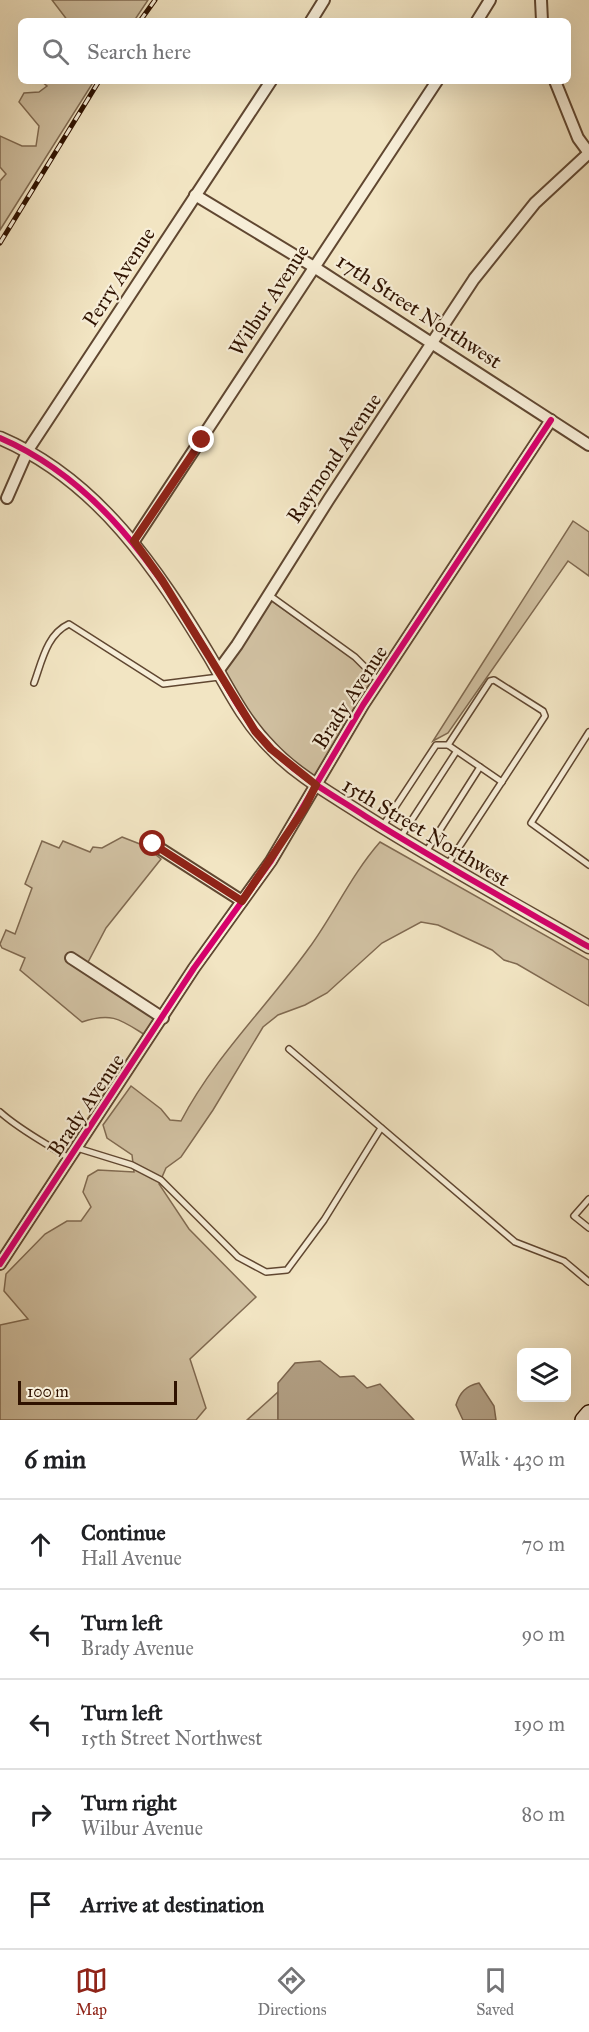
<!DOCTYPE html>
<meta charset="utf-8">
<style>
body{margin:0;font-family:"IM FELL Great Primer",serif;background:#f2f2f2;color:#202124}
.controls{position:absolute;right:18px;bottom:18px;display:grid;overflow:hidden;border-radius:9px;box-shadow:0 6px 24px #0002}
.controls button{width:54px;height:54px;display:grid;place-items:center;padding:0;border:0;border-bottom:2px solid #e0e0e0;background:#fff;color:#202124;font:30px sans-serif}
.scale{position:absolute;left:18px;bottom:15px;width:159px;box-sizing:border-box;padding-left:6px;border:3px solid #2f1200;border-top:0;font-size:16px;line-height:21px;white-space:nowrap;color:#2f1200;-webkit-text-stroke:4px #f7eed8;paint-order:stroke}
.stop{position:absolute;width:18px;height:18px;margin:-14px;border:4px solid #8f2418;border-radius:50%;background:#fff}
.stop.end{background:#8f2418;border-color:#fff;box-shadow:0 2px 6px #0008}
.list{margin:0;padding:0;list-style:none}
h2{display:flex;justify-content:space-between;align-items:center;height:78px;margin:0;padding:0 24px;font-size:26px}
h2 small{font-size:20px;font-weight:400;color:#757577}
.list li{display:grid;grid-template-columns:39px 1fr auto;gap:18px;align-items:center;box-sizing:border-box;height:90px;padding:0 24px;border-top:2px solid #e0e0e0}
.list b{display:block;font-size:22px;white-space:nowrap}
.list p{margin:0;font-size:20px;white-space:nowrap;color:#757577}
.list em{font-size:20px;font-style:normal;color:#757577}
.icon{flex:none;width:33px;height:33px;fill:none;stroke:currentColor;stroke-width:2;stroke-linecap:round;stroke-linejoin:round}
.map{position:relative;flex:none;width:589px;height:1420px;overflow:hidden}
.search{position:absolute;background:#fff;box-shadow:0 6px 24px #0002;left:18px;right:18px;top:18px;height:66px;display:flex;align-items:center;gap:15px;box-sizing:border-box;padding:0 21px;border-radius:9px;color:#757577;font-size:22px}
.sheet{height:528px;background:#fff}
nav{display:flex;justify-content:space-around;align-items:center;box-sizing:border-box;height:84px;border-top:2px solid #e0e0e0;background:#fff;font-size:16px;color:#757577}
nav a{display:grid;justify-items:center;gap:3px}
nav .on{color:#8f2418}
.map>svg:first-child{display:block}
</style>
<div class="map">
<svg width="589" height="1420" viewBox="0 0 589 1420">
<rect width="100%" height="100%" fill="#f2e5c3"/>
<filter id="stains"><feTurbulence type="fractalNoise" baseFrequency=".00333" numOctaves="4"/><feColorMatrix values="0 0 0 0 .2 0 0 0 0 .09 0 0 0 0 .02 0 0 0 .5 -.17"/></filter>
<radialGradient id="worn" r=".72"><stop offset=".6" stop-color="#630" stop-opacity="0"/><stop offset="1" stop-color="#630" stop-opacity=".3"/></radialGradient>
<g fill="#d1c1a2" stroke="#806a51" stroke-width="1.5">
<path d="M52,0h96l-14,21h-66z"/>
<path d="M41,81h53l-94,149v-49l6,-7 -6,-7v-31l22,10h14l3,-20 -20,-24 5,-9 15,-1 8,-6z"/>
<path d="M573,521l16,11v44l-21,-15 -120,172 -15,8z"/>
<path d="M270,600l83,59 25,23 -63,98 -42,-34 -52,-74z"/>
<path d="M122,837l23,9 16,13 -55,69 -21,40 78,50 -13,20c-28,-17 -36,-27 -68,-16l-62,-52 5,-12 -23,-10 -2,-4 6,-14 9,4 17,-46 -7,-4 17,-43 17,7 4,-7 27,11 3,-5 9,1z"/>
<path d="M380,842l209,118v46l-72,-42 -13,-4 -12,-10 -54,-25 -17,-3 -39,21 -55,50 -22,12 -27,10 -15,12 -50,83 -32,47 -15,11 -7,16 30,45 67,68 -66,62 16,49 -10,12h-196v-95l28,-6 -24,-28 2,-17 39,-40 22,-13h14l10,-14 -8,-15 5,-16 10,-6 36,2 -2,-17 -25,-17 -4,-13 28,-39 30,23 9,11 11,1c34,-65 85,-113 128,-173 25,-34 42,-73 71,-106z"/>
<path d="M278,1392v28h-31z"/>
</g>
<g fill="#b09d81" stroke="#7c654d" stroke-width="1.5">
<path d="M320,1361l20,16 14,-1 13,12 13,-4 34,36h-136v-37l17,-20z"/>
<path d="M479,1383l15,23 2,14h-33l-7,-15c4,-13 10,-19 23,-22z"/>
</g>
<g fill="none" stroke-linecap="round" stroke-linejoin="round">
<g stroke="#604731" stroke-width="8">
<g id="service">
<path d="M269,595l86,62 24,24"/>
<path d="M34,683c8,-22 13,-49 35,-59l94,60 56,-7"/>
<path d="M589,732l-58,91 58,42"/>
<path d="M382,827l54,-82h12l54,37"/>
<path d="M400,838l56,-86"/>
<path d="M426,852l54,-85"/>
<path d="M448,864l97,-148 -2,-5 -49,-31 -4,1 -42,64"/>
<path d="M289,1049l226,193 49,19 25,21"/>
<path d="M0,1112c21,19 46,31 70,47"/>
<path d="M77,1148l55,17 29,15 77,77 28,15 21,-2 37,-50 57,-92"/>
<path d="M589,1199l-15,17 15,12"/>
</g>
</g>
<g stroke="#604731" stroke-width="14">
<g id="minor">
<path d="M541,0l1,21"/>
<path d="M311,21l13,-21"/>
<path d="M477,21l13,-21"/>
<path d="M555,81l23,57 11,15"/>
<path d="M195,195l119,72 275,178"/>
<path d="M7,498l21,-48 243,-369"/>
<path d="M134,541l303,-460"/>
<path d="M218,671l19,-26 92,-146 145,-220 61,-76 54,-50"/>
<path d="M153,844l89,57"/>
<path d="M71,958l92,60"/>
<path d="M0,1264l194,-296 77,-107 92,-156 188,-285"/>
</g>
</g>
<g stroke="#604731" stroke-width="15">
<path id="tertiary" d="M0,438c98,42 157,131 210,219 18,31 34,64 60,90 27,29 63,48 95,69 73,46 149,88 224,131"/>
</g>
<g stroke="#2f1200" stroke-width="18">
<path id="secondary" d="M583,1420l6,-7"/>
</g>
<use href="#service" stroke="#f7eed8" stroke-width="5"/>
<use href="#minor" stroke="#f7eed8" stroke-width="10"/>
<use href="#tertiary" stroke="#f7eed8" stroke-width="12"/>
<use href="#secondary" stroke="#f7eed8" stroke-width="15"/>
<g stroke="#2f1200" stroke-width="5">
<g id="rail">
<path d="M140,21l15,-21"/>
<path d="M0,243l99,-162"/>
</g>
</g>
<use href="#rail" stroke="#f7eed8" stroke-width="3" stroke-dasharray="9" stroke-linecap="butt"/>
<g stroke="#f7eed8" stroke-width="10">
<g id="cycleway">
<path d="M0,438c98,42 157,131 210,219 18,31 34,64 60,90 27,29 63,48 95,69 73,46 149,88 224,131"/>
<path d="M0,1264l194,-296 77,-107 92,-156 188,-285"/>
</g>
</g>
<use href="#cycleway" stroke="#d6006c" stroke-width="6"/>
</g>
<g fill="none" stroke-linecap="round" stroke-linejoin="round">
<path stroke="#8f2418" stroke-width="8" d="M153,844l89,57 62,-92 12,-24 -45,-36 -16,-18 -93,-151 -28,-39 68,-101"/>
</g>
<g text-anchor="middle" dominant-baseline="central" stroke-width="4.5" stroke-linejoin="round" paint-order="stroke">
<g font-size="21" fill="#2f1200" stroke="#f7eed8">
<text transform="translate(119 277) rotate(-57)">Perry Avenue</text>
<text transform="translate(269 300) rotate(-57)">Wilbur Avenue</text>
<text transform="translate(419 311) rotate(33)">17th Street Northwest</text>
<text transform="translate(334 458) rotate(-56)">Raymond Avenue</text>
<text transform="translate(350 697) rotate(-57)">Brady Avenue</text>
<text transform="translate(426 832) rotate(31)">15th Street Northwest</text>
<text transform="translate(86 1105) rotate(-56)">Brady Avenue</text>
</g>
</g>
<rect width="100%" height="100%" filter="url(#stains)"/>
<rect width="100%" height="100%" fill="url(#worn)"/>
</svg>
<div class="controls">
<button><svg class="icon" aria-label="layers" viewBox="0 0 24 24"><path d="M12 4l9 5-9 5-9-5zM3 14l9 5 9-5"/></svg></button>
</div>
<div class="scale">100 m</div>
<div class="stop" style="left:153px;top:844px"></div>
<div class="stop end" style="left:202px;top:440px"></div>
<div class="search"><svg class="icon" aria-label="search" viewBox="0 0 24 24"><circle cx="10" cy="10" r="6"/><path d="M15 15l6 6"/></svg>Search here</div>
</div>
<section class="sheet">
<h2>6 min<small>Walk · 430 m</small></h2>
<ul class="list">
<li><svg class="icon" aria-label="ahead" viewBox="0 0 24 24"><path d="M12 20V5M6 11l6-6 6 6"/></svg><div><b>Continue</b><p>Hall Avenue</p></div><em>70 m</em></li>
<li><svg class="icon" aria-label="left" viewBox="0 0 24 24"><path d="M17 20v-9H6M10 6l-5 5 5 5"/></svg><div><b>Turn left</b><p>Brady Avenue</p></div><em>90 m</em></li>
<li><svg class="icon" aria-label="left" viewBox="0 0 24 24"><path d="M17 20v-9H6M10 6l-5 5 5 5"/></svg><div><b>Turn left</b><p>15th Street Northwest</p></div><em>190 m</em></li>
<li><svg class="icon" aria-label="right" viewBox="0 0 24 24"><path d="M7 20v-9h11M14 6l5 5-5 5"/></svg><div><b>Turn right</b><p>Wilbur Avenue</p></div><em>80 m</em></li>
<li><svg class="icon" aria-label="arrive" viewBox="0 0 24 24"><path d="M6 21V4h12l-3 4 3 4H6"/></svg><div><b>Arrive at destination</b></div></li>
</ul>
</section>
<nav>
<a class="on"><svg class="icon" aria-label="map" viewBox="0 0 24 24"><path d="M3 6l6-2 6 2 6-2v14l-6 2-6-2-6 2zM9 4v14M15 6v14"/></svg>Map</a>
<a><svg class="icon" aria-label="directions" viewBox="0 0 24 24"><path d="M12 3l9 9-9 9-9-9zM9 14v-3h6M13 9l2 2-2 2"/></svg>Directions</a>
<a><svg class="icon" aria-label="saved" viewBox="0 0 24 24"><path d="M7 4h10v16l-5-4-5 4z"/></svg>Saved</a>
</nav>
